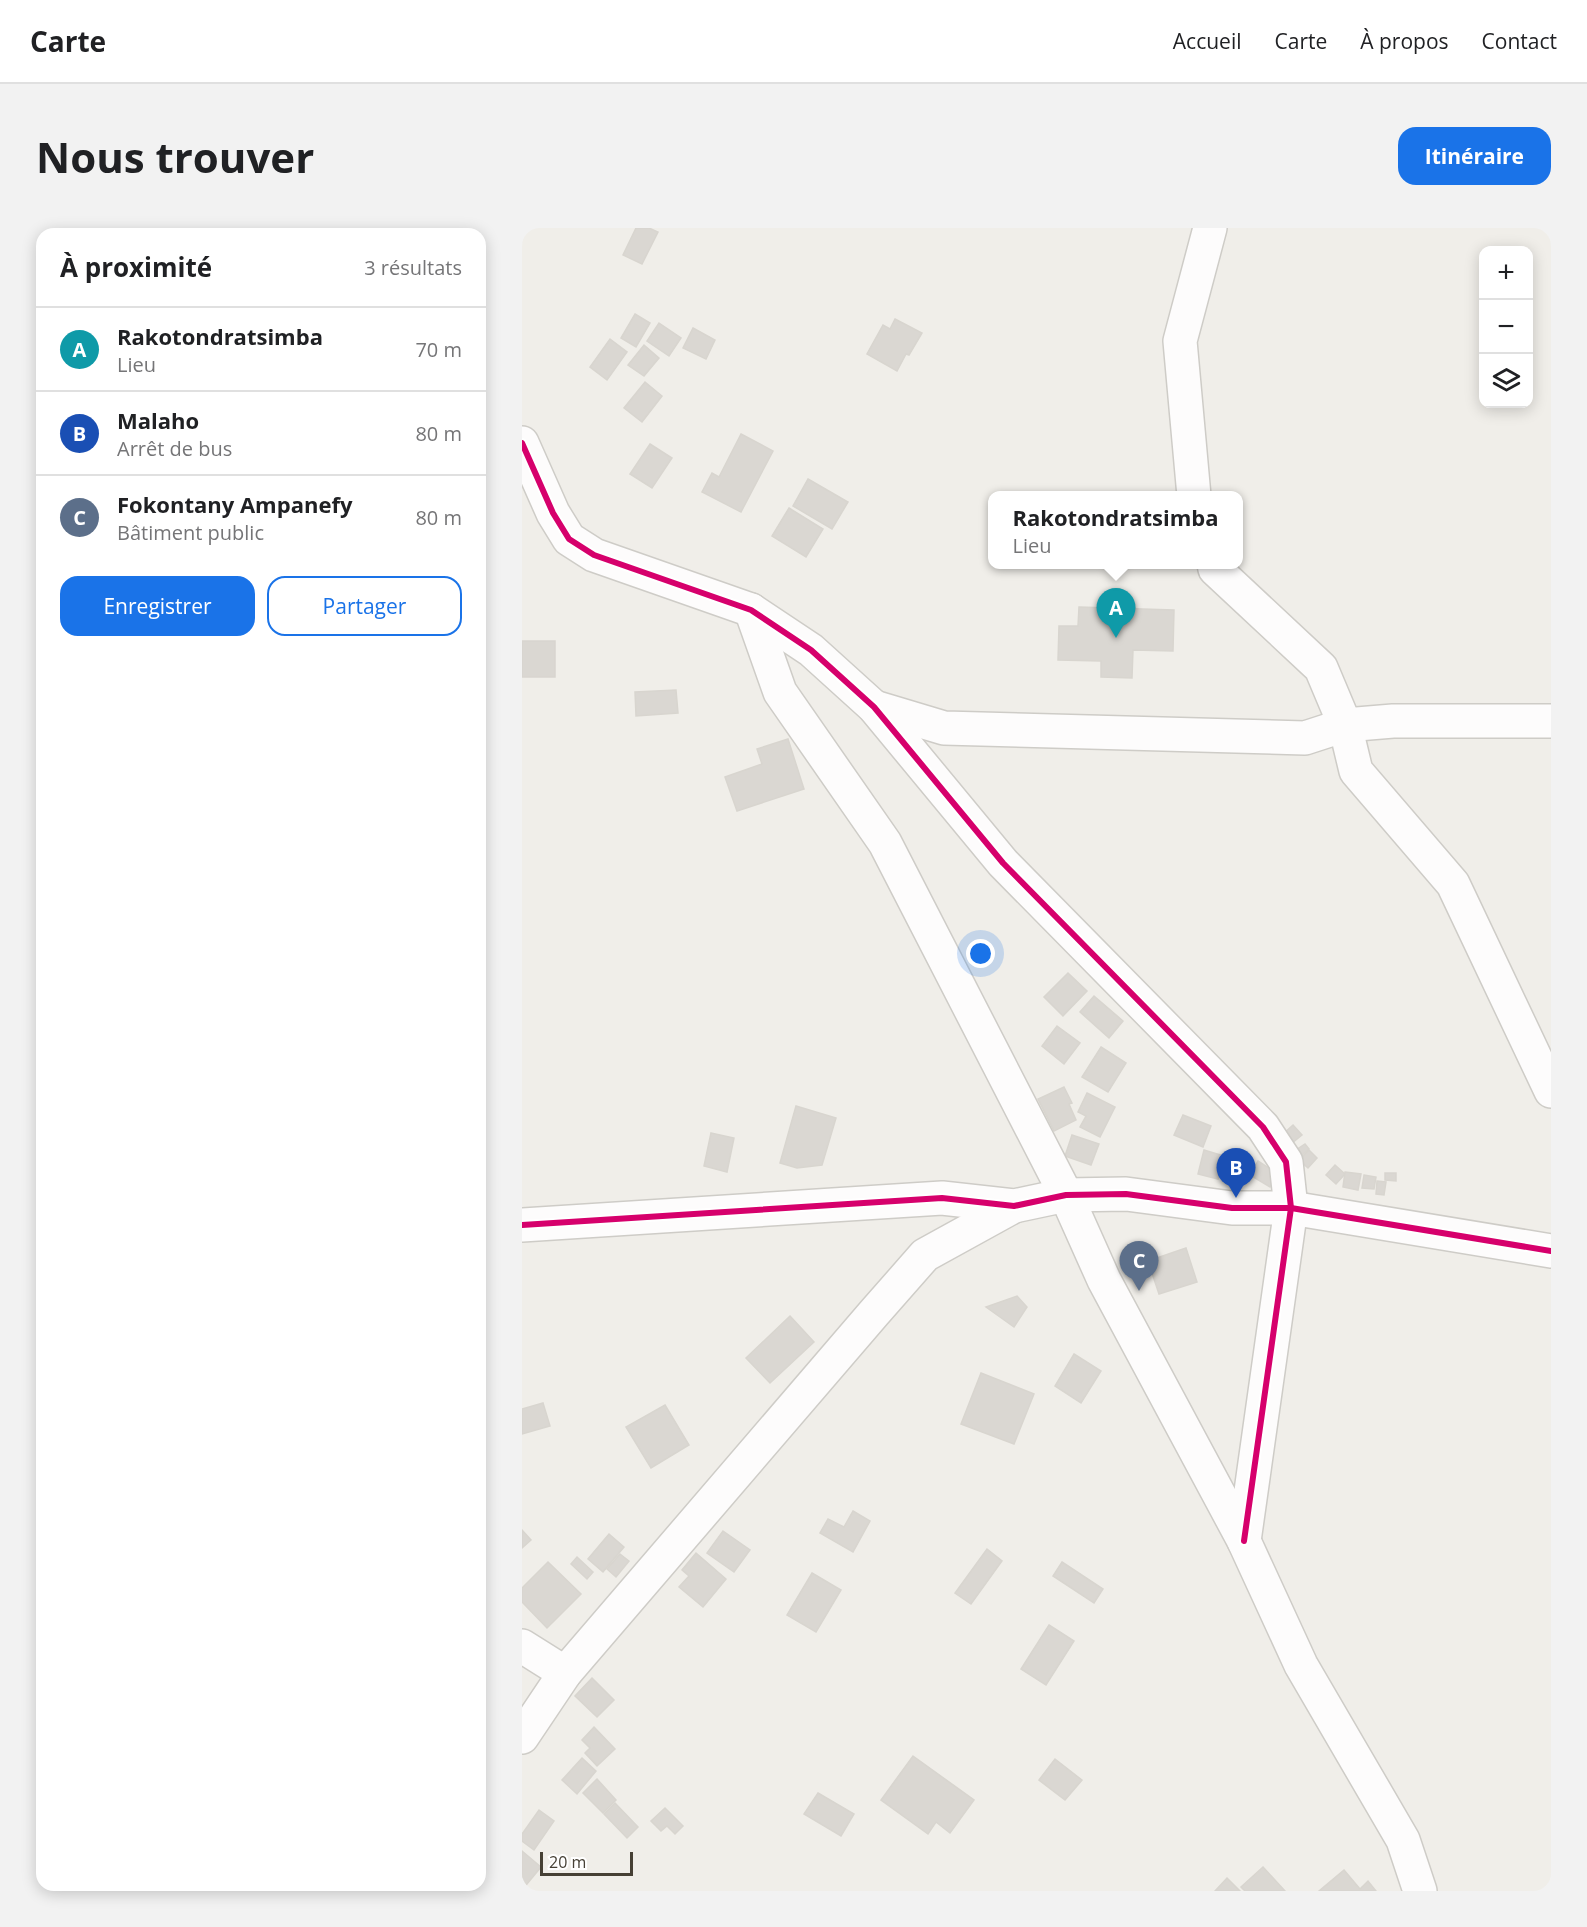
<!DOCTYPE html>
<html lang="fr">
<meta charset="utf-8">
<style>
body{margin:0;font-family:"Open Sans",sans-serif;background:#f2f2f2;color:#202124}
.controls{position:absolute;right:18px;top:18px;display:grid;overflow:hidden;border-radius:12px;box-shadow:0 3px 15px #0003}
.controls button{width:54px;height:54px;display:grid;place-items:center;padding:0;border:0;border-bottom:2px solid #e0e0e0;background:#fff;color:#202124;font:30px sans-serif}
.scale{position:absolute;left:18px;bottom:15px;width:93px;box-sizing:border-box;padding-left:6px;border:3px solid #464035;border-top:0;font-size:16px;line-height:21px;white-space:nowrap;color:#464035;-webkit-text-stroke:4px #fff;paint-order:stroke}
.you{position:absolute;left:459px;top:726px;width:21px;height:21px;margin:-15px;border:4px solid #fff;border-radius:50%;background:#1a73e8;box-shadow:0 0 0 9px #1a73e833}
.badge{display:grid;place-items:center;width:39px;height:39px;border-radius:50%;background:#1a73e8;color:#fff;font-size:20px;font-weight:700}
.pin{position:absolute;translate:-50% -50px;filter:drop-shadow(0 2px 3px #0008)}
.pin::after{content:'';position:absolute;top:32px;width:21px;height:18px;background:inherit;clip-path:polygon(0 0,100% 0,50% 100%)}
.popup{position:absolute;left:466px;top:263px;width:255px;height:78px;box-sizing:border-box;display:grid;place-content:center;border-radius:12px;background:#fff;filter:drop-shadow(0 2px 4px #0005);font-size:20px;white-space:nowrap;color:#757577}
.popup b{font-size:22px;color:#202124}
.popup::after{content:'';position:absolute;left:50%;top:100%;margin-left:-12px;border:12px solid transparent;border-top-color:#fff}
.list{margin:0;padding:0;list-style:none}
h2{display:flex;justify-content:space-between;align-items:center;height:78px;margin:0;padding:0 24px;font-size:26px}
h2 small{font-size:20px;font-weight:400;color:#757577}
.list li{display:grid;grid-template-columns:39px 1fr auto;gap:18px;align-items:center;box-sizing:border-box;height:84px;padding:0 24px;border-top:2px solid #e0e0e0}
.list b{display:block;font-size:22px;white-space:nowrap}
.list p{margin:0;font-size:20px;white-space:nowrap;color:#757577}
.list em{font-size:20px;font-style:normal;color:#757577}
.actions{display:flex;gap:12px;padding:18px 24px}
.actions a{flex:1;padding:14px 0;border:2px solid #1a73e8;border-radius:18px;text-align:center;font-size:21px;color:#1a73e8}
.actions .main{background:#1a73e8;color:#fff}
.icon{flex:none;width:33px;height:33px;fill:none;stroke:currentColor;stroke-width:2;stroke-linecap:round;stroke-linejoin:round}
.map{position:relative;flex:none;width:1029px;height:1663px;overflow:hidden;border-radius:18px}
header{display:flex;align-items:center;gap:36px;box-sizing:border-box;height:84px;padding:0 30px;background:#fff;border-bottom:2px solid #e0e0e0}
header strong{font-size:28px}
nav{display:flex;gap:33px;margin-inline-start:auto;font-size:21px}
.intro{display:flex;align-items:center;justify-content:space-between;box-sizing:border-box;height:144px;padding:0 36px}
h1{margin:0;font-size:42px}
.button{padding:15px 27px;border-radius:18px;background:#1a73e8;color:#fff;font-size:21px;font-weight:700}
main{display:flex;gap:36px;padding:0 36px}
aside{flex:1;background:#fff;border-radius:18px;box-shadow:0 3px 15px #0003}
.map>svg:first-child{display:block}
</style>
<header>
<strong>Carte</strong>
<nav><a>Accueil</a><a>Carte</a><a>À propos</a><a>Contact</a></nav>
</header>
<div class="intro"><h1>Nous trouver</h1><a class="button">Itinéraire</a></div>
<main>
<aside>
<h2>À proximité<small>3 résultats</small></h2>
<ul class="list">
<li><span class="badge" style="background:#0f9aa8">A</span><div><b>Rakotondratsimba</b><p>Lieu</p></div><em>70 m</em></li>
<li><span class="badge" style="background:#1a4fb4">B</span><div><b>Malaho</b><p>Arrêt de bus</p></div><em>80 m</em></li>
<li><span class="badge" style="background:#5c6f8a">C</span><div><b>Fokontany Ampanefy</b><p>Bâtiment public</p></div><em>80 m</em></li>
</ul>
<div class="actions"><a class="main">Enregistrer</a><a>Partager</a></div>
</aside>
<div class="map">
<svg width="1029" height="1663" viewBox="0 0 1029 1663">
<rect width="100%" height="100%" fill="#f0eee9"/>
<g fill="#dad7d2" stroke="#d8d5cf" stroke-width="1.5">
<path d="M114,0h13l9,4 -16,32 -19,-9z"/>
<path d="M113,86l15,9 -14,24 -15,-9z"/>
<path d="M373,91l27,14 -13,22 -3,-1 -9,17 -30,-17 16,-29 7,4z"/>
<path d="M137,95l22,15 -12,18 -22,-15z"/>
<path d="M171,100l22,12 -9,19 -23,-11z"/>
<path d="M88,111l17,13 -20,28 -17,-13z"/>
<path d="M122,117l15,13 -15,18 -16,-11z"/>
<path d="M123,154l17,14 -20,26 -18,-14z"/>
<path d="M219,206l32,17 -32,61 -39,-20 10,-19 7,4z"/>
<path d="M128,216l22,14 -20,30 -22,-14z"/>
<path d="M286,251l40,23 -16,27 -39,-23z"/>
<path d="M267,280l34,21 -17,28 -34,-21z"/>
<path d="M557,379l95,3 -1,41 -40,-1 -1,28 -31,-1v-16l-43,-1 1,-34h19z"/>
<rect x="0" y="413" width="33" height="36"/>
<path d="M154,462l2,23 -42,3 -1,-24z"/>
<path d="M266,511l16,50 -67,22 -12,-34 37,-13 -5,-15z"/>
<path d="M546,745l19,18 -24,25 -19,-19z"/>
<path d="M572,768l29,25 -14,17 -29,-26z"/>
<path d="M535,798l23,17 -16,21 -22,-18z"/>
<path d="M579,819l25,16 -18,29 -26,-15z"/>
<path d="M542,859l8,16 -3,1 7,16 -22,11 -16,-32z"/>
<path d="M565,865l28,14 -15,30 -20,-10 6,-11 -8,-4z"/>
<path d="M274,878l40,12 -14,47 -25,3 -17,-5z"/>
<path d="M661,887l28,11 -8,21 -29,-12z"/>
<path d="M771,897l9,10 -11,9 -8,-10z"/>
<path d="M189,905l23,5 -7,34 -23,-6z"/>
<path d="M550,907l27,9 -8,21 -26,-9z"/>
<path d="M783,916l4,5 -8,7 -5,-6z"/>
<path d="M682,922l20,6 -6,23 -20,-5z"/>
<path d="M787,922l8,8 -9,10 -9,-8z"/>
<path d="M704,931l21,1 -1,22h-20z"/>
<path d="M736,933l20,13 -8,13 -20,-12z"/>
<path d="M813,937l10,9 -9,10 -10,-9z"/>
<path d="M823,944l16,2 -3,16 -15,-3z"/>
<path d="M863,945h11v8l-11,-1z"/>
<path d="M842,947l12,2 -2,12 -12,-1z"/>
<path d="M855,953l9,1 -2,13 -8,-1z"/>
<path d="M664,1020l11,34 -38,12 -11,-33z"/>
<path d="M495,1068l10,11 -13,20 -28,-20z"/>
<path d="M268,1088l24,26 -44,41 -24,-25z"/>
<path d="M552,1126l27,17 -20,32 -26,-17z"/>
<path d="M459,1145l53,21 -20,50 -53,-20z"/>
<path d="M21,1175l7,23 -28,8v-25z"/>
<path d="M143,1177l24,40 -38,23 -25,-41z"/>
<path d="M331,1283l17,10 -17,31 -33,-19 8,-14 16,8z"/>
<path d="M0,1302l9,10 -9,8z"/>
<path d="M201,1303l27,19 -16,22 -27,-19z"/>
<path d="M87,1306l15,13 -21,25 -15,-13z"/>
<path d="M465,1321l15,12 -31,43 -16,-11z"/>
<path d="M174,1325l30,26 -23,28 -24,-20 10,-11 -7,-6z"/>
<path d="M98,1326l9,7 -13,16 -9,-8z"/>
<path d="M55,1329l16,15 -6,7 -16,-15z"/>
<path d="M26,1334l33,32 -34,34 -25,-26v-14z"/>
<path d="M540,1334l41,27 -9,14 -41,-27z"/>
<path d="M290,1345l29,17 -25,42 -29,-17z"/>
<path d="M527,1397l25,16 -28,44 -25,-16z"/>
<path d="M70,1450l22,22 -17,17 -22,-21z"/>
<path d="M72,1499l21,22 -18,17 -12,-13 5,-5 -8,-8z"/>
<path d="M391,1528l61,44 -24,33 -14,-11 -8,12 -47,-34z"/>
<path d="M60,1530l14,13 -19,23 -15,-14z"/>
<path d="M533,1531l27,21 -17,20 -26,-20z"/>
<path d="M75,1551l19,21 -13,13 -20,-20z"/>
<path d="M296,1565l36,21 -13,22 -37,-22z"/>
<path d="M93,1575l23,24 -11,11 -23,-24z"/>
<path d="M143,1580l18,18 -8,8 -8,-8 -6,5 -10,-10z"/>
<path d="M17,1582l15,11 -20,29 -12,-9v-7z"/>
<path d="M0,1623l19,16 -19,23z"/>
<path d="M741,1639l22,24h-40l-4,-4z"/>
<path d="M822,1642l16,19 8,-8 8,10h-57z"/>
<path d="M705,1650l13,13h-25z"/>
</g>
<g fill="none" stroke-linecap="round" stroke-linejoin="round">
<g stroke="#ceccc7" stroke-width="36">
<g id="minor">
<path d="M672,268l-14,-155 30,-113"/>
<path d="M692,336l1,5 106,99 24,57 11,46 97,113 98,207"/>
<path d="M229,382l29,82 105,151 181,352 38,85 140,261 57,124 102,175 17,51"/>
<path d="M352,479l70,21 361,10 40,-13 48,-4h158"/>
<path d="M722,1313l47,-333"/>
<path d="M0,1418l43,27"/>
<path d="M0,1509l43,-64 309,-360 51,-58 89,-49"/>
</g>
</g>
<g stroke="#ceccc7" stroke-width="36">
<g id="tertiary">
<path d="M0,215l31,70 16,26 25,16 157,55 60,40 63,57 129,156 260,264 23,35 5,46"/>
<path d="M0,997l420,-27 72,8 52,-11 60,-1 106,14h59l260,43"/>
</g>
</g>
<use href="#minor" stroke="#fdfcfc" stroke-width="33"/>
<use href="#tertiary" stroke="#fdfcfc" stroke-width="33"/>
<g stroke="#fff" stroke-width="10">
<g id="cycleway">
<path d="M0,215l31,70 16,26 25,16 157,55 60,40 63,57 129,156 260,264 23,35 5,46 -47,333"/>
<path d="M0,997l420,-27 72,8 52,-11 60,-1 106,14h59l260,43"/>
</g>
</g>
<use href="#cycleway" stroke="#d6006c" stroke-width="6"/>
</g>
</svg>
<div class="controls">
<button>+</button>
<button>−</button>
<button><svg class="icon" aria-label="layers" viewBox="0 0 24 24"><path d="M12 4l9 5-9 5-9-5zM3 14l9 5 9-5"/></svg></button>
</div>
<div class="scale">20 m</div>
<div class="you"></div>
<div class="pin badge" style="left:594px;top:410px;background:#0f9aa8">A</div>
<div class="popup"><b>Rakotondratsimba</b>Lieu</div>
<div class="pin badge" style="left:714px;top:970px;background:#1a4fb4">B</div>
<div class="pin badge" style="left:617px;top:1063px;background:#5c6f8a">C</div>
</div>
</main>
